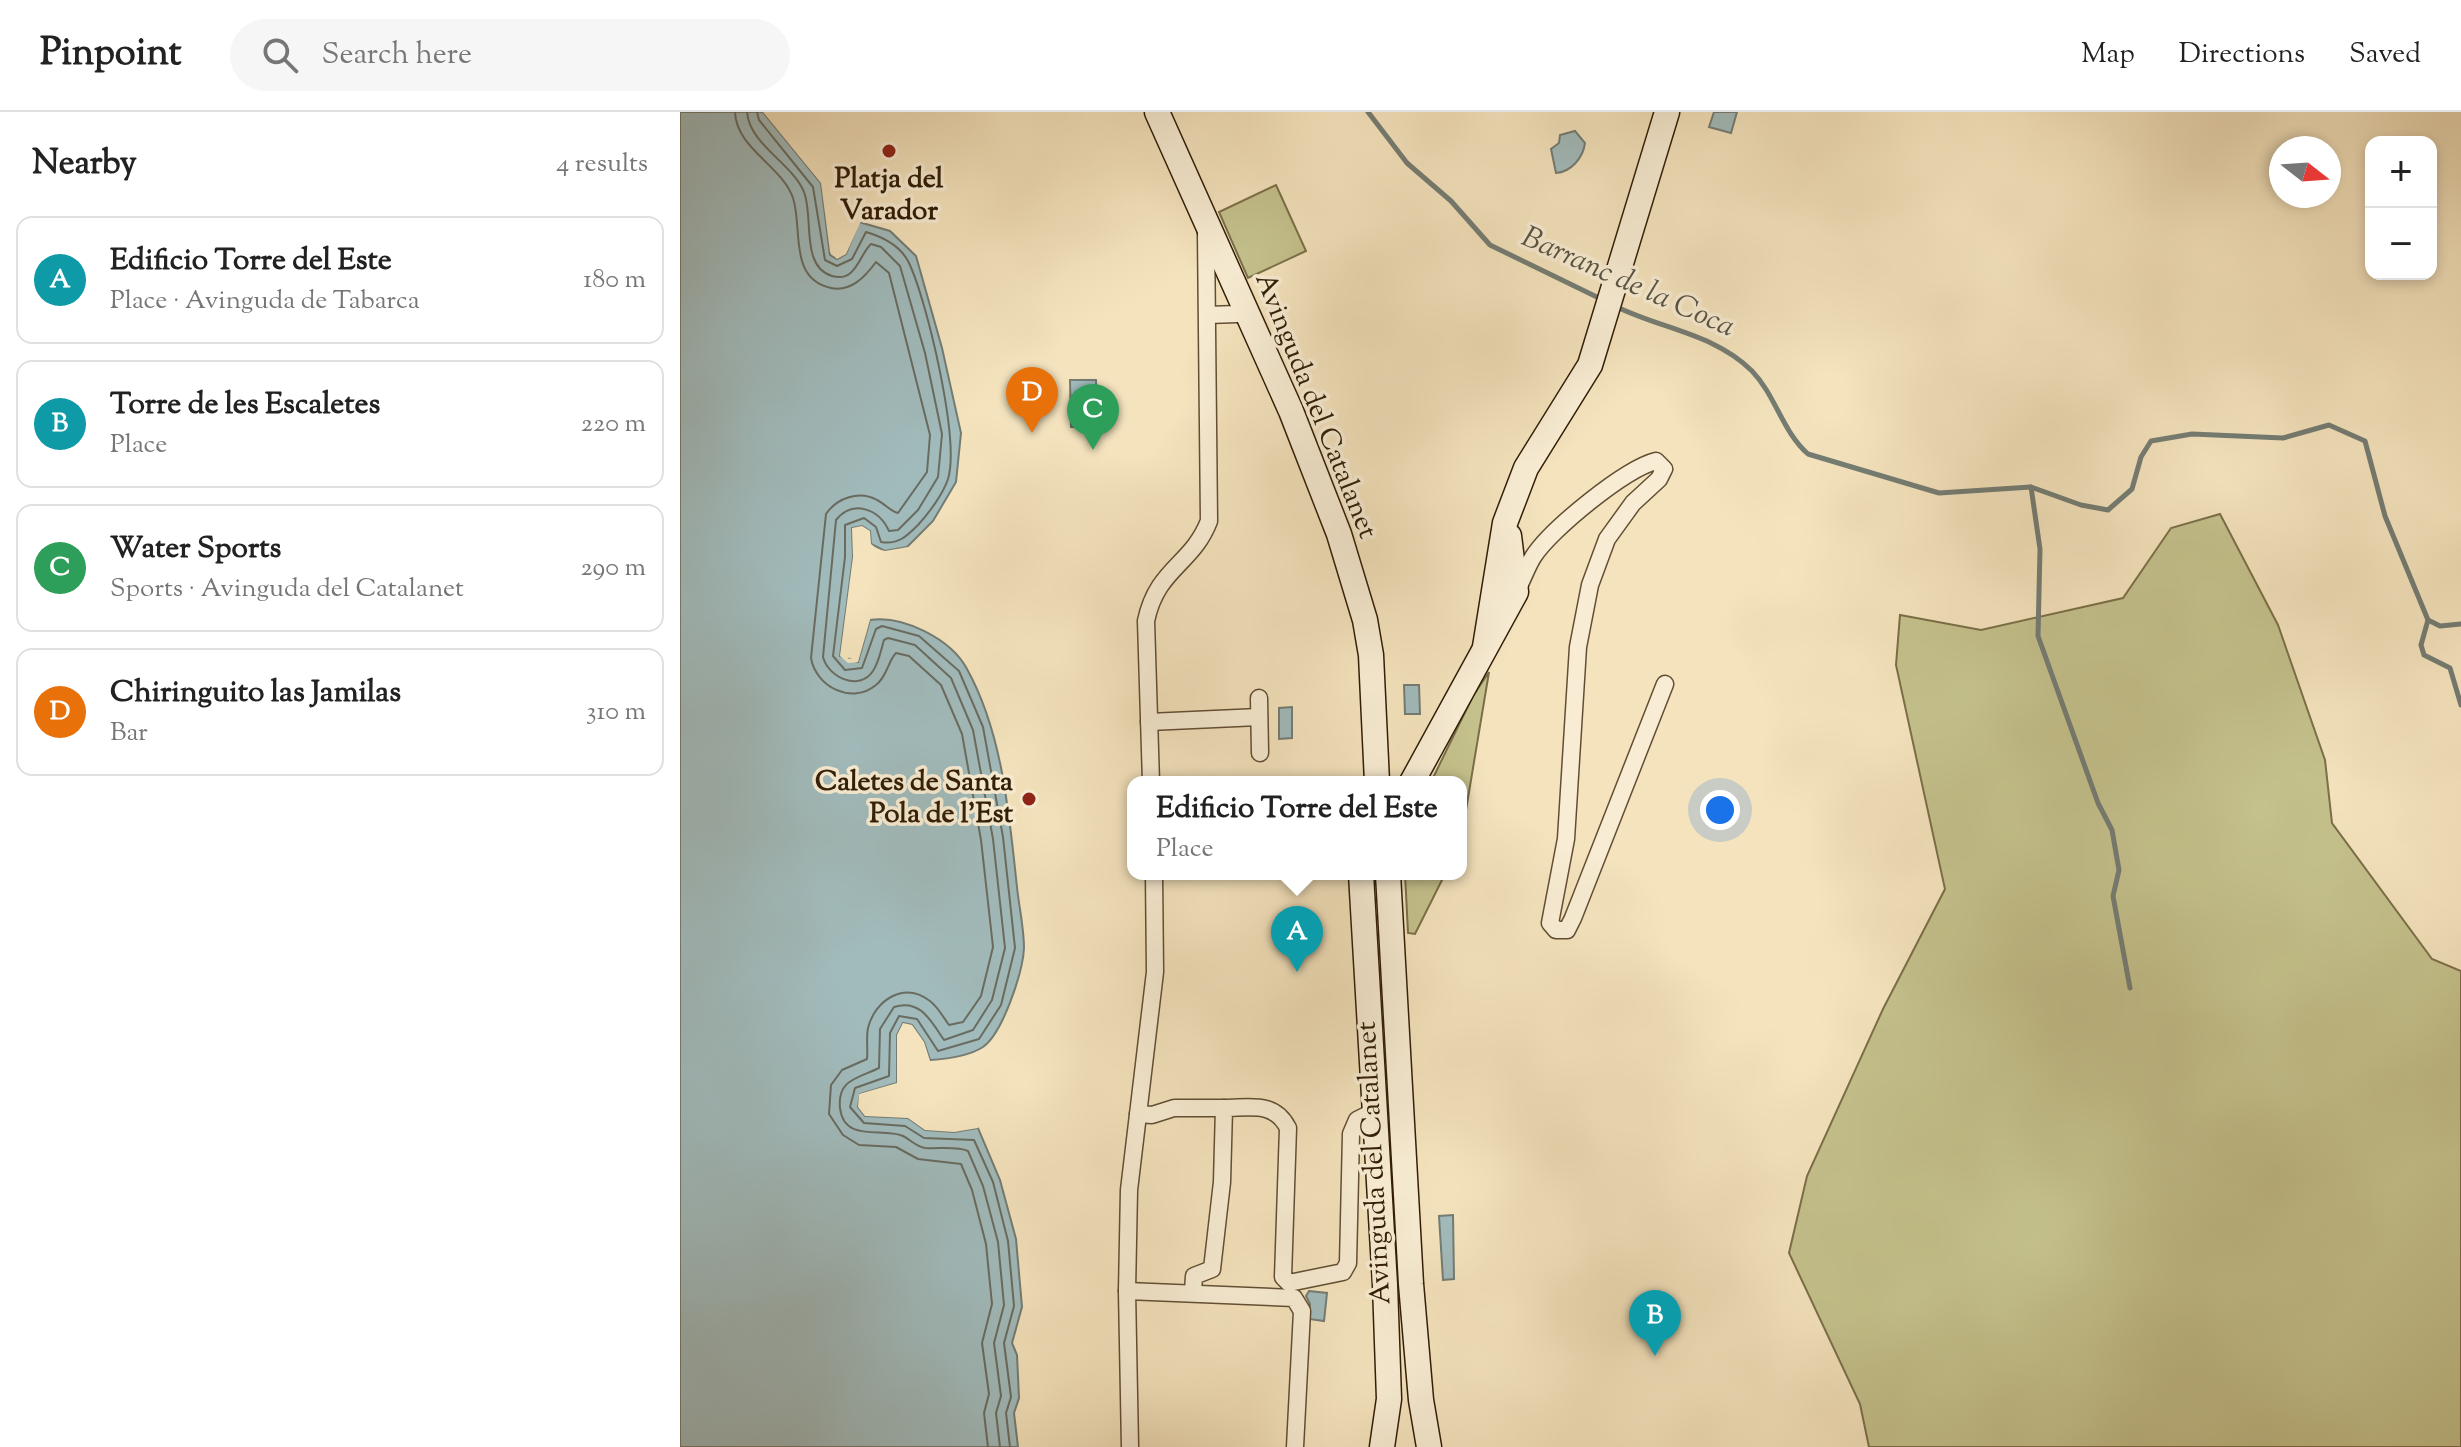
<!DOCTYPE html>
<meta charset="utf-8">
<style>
body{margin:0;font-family:"Sorts Mill Goudy",serif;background:#f6f6f6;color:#222}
.controls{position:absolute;right:24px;top:24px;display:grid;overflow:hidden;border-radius:16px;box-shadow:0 4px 12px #0003}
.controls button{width:72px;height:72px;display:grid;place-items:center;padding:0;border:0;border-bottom:2px solid #e0e0e0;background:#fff;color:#222;font:40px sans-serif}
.compass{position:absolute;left:1589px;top:24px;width:72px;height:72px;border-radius:50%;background:#fff;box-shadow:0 4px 12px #0003;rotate:107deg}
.you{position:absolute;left:1040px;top:698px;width:28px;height:28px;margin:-20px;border:6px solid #fff;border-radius:50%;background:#1a73e8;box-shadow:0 0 0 12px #1a73e833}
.badge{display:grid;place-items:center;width:52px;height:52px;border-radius:50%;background:#db2777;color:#fff;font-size:26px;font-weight:700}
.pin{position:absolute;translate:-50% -66px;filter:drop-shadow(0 2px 4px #0008)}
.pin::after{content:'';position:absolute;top:42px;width:28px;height:24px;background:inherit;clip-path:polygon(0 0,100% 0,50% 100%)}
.popup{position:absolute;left:447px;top:664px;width:340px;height:104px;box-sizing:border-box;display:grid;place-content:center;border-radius:16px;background:#fff;filter:drop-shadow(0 2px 6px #0005);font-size:26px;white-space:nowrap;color:#767676}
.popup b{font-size:30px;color:#222}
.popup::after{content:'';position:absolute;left:50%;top:100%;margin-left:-16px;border:16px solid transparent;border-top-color:#fff}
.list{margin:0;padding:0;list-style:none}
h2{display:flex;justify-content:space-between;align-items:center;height:104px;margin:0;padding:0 32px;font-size:34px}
h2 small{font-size:26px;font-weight:400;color:#767676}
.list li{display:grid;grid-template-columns:52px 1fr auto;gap:24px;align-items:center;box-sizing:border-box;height:128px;margin:0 16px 16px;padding:0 16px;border:2px solid #e0e0e0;border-radius:16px}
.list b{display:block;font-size:30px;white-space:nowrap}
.list p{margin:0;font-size:26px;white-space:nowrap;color:#767676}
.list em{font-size:26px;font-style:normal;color:#767676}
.icon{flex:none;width:44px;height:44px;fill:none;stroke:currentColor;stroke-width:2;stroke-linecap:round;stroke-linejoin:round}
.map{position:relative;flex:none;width:1781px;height:1335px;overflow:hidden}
header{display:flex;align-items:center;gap:48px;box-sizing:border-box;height:112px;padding:0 40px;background:#fff;border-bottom:2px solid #e0e0e0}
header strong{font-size:38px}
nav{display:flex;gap:44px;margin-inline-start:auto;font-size:28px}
.search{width:560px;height:72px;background:#f6f6f6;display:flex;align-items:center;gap:20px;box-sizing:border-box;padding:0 28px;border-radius:44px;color:#767676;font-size:30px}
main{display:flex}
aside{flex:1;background:#fff}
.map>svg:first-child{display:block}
</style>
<header>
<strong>Pinpoint</strong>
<div class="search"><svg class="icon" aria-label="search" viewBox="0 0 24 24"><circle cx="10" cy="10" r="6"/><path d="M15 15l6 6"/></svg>Search here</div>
<nav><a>Map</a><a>Directions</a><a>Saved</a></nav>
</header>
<main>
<aside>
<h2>Nearby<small>4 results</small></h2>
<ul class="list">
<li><span class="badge" style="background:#0f9aa8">A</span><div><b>Edificio Torre del Este</b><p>Place · Avinguda de Tabarca</p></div><em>180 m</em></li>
<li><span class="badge" style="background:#0f9aa8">B</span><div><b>Torre de les Escaletes</b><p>Place</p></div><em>220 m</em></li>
<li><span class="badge" style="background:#2e9e5b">C</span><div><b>Water Sports</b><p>Sports · Avinguda del Catalanet</p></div><em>290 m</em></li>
<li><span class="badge" style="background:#e8710a">D</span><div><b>Chiringuito las Jamilas</b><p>Bar</p></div><em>310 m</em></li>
</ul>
</aside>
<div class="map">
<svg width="1781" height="1335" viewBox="0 0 1781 1335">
<rect width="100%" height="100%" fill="#f4e3bd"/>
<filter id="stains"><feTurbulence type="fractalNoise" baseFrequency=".0025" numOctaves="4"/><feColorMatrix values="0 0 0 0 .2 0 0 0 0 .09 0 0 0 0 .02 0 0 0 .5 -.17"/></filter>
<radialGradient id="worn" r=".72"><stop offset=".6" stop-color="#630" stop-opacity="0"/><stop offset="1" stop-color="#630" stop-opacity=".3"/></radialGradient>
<g fill="#c4c18c" stroke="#7a6f48" stroke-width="2">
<path d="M596,73l30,66 -58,27 -29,-66z"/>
<path d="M1540,402l58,111 47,135 7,63 100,136 29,12v476h-592l-9,-43 -71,-151 18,-77 76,-167 62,-120 -49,-224 4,-50 81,15 142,-32 48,-70z"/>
<path d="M809,560l-28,168v-58h-30l42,-86z"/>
<path d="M725,762h40l-30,60 -7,-1z"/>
</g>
<g fill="#a1bbbc" stroke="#747c73" stroke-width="2">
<path d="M0,0h83l58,71 9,72 7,4 9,-5 13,-32 31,9 26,25 26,92 19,85 -5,49 -23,39 -26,26 -22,4 -14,-7 -1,-13 -8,-5 -10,2 1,29 -13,99 18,6 12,-42c33,-5 81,19 97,49 36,65 42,146 50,218 2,20 7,41 7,61 -1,23 -21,85 -41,99 -14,9 -37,12 -53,13l-6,-18 -12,-17 -9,-2 -6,12v48l-37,11 -2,13 7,9 43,2 17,12 29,2 24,-4 22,52 16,59 6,68 -10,36 5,12 2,43 -5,15 4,34h-338z"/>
<path d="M1034,0h23l-6,21 -22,-6z"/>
<path d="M895,19l10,12c-2,15 -14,29 -29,30l-5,-24 8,-6 1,-8z"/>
<path d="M390,268h26l1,46 -26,1z"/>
<path d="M724,573h15l1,29h-15z"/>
<path d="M612,595v31l-13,1v-31z"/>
<path d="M773,1103l1,64 -11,1 -4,-64z"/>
<path d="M629,1179l18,2 -3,28 -15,-2 1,-15 -4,-8z"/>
</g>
<g fill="#f4e3bd">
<path d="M83,0h5l57,69 9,71 8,-1 13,-31 7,-1 -16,35 -9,5 -7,-7 -9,-69z"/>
<path d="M182,414l8,5 1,13 6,5 8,2 29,-5 -6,5 -24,4 -16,-9 -2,-12 -10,-3 1,26 -12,97 4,5 6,-1 15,-42v4l-12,42 -10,1 -8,-7 13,-99 -1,-29z"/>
<path d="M223,911l9,2 12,17 7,22 -4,-2 -7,-18 -15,-17 -4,9v49l-38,12 -1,9 5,5 42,4 17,11 54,-1 -2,3 -24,4 -29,-2 -17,-12 -43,-2 -7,-9 1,-13 38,-11v-48z"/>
</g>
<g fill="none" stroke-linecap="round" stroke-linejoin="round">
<g stroke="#696c60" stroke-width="2">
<path d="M55,0c1,36 47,54 58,86 10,30 -5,81 38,90 20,4 34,-11 45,-26l13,11 41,162 -3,37 -29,41c-8,-2 -13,-9 -21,-13 -18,-10 -40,-2 -51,14l-15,144c5,29 41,47 65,27 11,-8 12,-24 20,-32l13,3 32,29 21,49 19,106 12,107 -12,49 -18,26 -14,3c-6,-8 -11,-18 -19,-24 -26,-20 -55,-1 -62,27 -2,10 0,21 -1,31l-25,11 -11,15 -2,29 14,21 16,10 37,2 22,12 43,5 11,26 14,54 6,60 -10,39 7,51 -5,19 4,34"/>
<path d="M67,0c2,32 46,52 57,80 10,25 -4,74 28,84 24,7 27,-21 39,-32l10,3 19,19 25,87 17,81 -4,43 -20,33 -20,20 -9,1c-10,-22 -36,-32 -53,-11l-13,137c5,20 36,35 50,14 6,-9 8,-21 11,-31l4,-2 27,7 36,33 22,52 20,109 12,109 -13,52 -19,30 -29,10c-12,-17 -23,-42 -50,-33l-14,22 -1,39c-20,10 -42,11 -39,40 4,35 42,19 63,28 8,4 12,10 22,12 13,1 32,-2 43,3l15,35 15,56 6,63 -10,38 7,53 -5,17 4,34"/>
<path d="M77,0l2,8 54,67 12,73 12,6 15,-7 14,-27c17,5 35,14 43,31 18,38 51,177 39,216 -5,15 -19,34 -30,46 -11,11 -20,20 -37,17l-5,-15 -12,-9 -19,7v32l-12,99 12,14 17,-2 14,-39 6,-3 37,10 40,35 24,56 20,110 12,111 -14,57 -22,34 -41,12 -21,-32 -18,-3 -9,17 -1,43 -34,12 -5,19 14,16 41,3 19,12 50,2 19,42 15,59 6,65 -10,37 7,54 -5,16 4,34"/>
</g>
<g stroke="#747c73" stroke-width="5">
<path d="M688,0l39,51 44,38 39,44 111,54"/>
<path d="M937,195c45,22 98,27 135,64 24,25 30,60 56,83l131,39 92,-6 50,18 27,5 24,-21 9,-32 10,-16 41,-7 91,4 46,-13 36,16 20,75 43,104 12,6 21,-2"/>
<path d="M1351,375l9,62 -2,87 60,167 14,27 7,40 -6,26 17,92"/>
<path d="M1748,508l-7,25 3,10 26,13 11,37"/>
</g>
<g stroke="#624e33" stroke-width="19">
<g id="street">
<path d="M528,203l29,-1 7,-5"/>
<path d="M837,479c5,-11 10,-24 16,-34 18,-28 92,-88 123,-96l8,8 -5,10 -26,24 -26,36 -17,46 -12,62 -12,192 -16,84 6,7h11l6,-12 92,-234"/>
<path d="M579,586l1,55"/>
<path d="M469,610l110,-5"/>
<path d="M471,670l-5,-161c11,-53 46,-56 63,-100l-3,-288"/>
<path d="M458,1002l14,1 22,-7h50"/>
<path d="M447,1179l167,7 8,13 -7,136"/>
<path d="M513,1180l1,-16 18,-7 10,-87 2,-74c27,0 50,-7 64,20l-5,149 6,6 54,-11 5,-9 3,-129 6,-14 16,-8"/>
<path d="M450,1335l-3,-156 2,-101 26,-218 -1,-98"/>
</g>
</g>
<g stroke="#311d05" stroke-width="27">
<g id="secondary">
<path d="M477,0l134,299 48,123 26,86 6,35 6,127"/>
<path d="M805,535l20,-124 21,-55 64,-103 77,-253"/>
<path d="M732,670l104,-190 -7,-56"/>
<path d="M681,762l24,411 4,114 -7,48"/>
<path d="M708,762l23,410 10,116 8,47"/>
</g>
</g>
<use href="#street" stroke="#f8edd4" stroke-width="16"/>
<use href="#secondary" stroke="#f8edd4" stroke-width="24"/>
</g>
<g fill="#8f2418" stroke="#f8edd4" stroke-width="3">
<circle cx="209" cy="39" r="8"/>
<circle cx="349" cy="687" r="8"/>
</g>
<g text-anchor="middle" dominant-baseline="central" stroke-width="7" stroke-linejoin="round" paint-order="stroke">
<g font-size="28" font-weight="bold" fill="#311d05" stroke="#f8edd4">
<text x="209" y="68">Platja del<tspan x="209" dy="32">Varador</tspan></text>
<text x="333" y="671" text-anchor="end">Caletes de Santa<tspan x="333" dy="32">Pola de l'Est</tspan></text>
</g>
<g font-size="28" fill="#311d05" stroke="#f8edd4">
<text transform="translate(635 294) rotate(68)">Avinguda del Catalanet</text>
<text transform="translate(695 1051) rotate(-93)">Avinguda del Catalanet</text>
</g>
<g font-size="30" font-style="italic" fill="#585445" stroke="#f8edd4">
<text transform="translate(948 171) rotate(24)">Barranc de la Coca</text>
</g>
</g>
<rect width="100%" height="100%" filter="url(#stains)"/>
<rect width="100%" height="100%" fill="url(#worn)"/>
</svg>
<div class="controls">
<button>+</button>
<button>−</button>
</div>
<svg class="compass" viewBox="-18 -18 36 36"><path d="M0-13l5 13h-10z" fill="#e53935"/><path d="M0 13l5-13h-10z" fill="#767676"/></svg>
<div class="you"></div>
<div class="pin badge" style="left:617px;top:860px;background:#0f9aa8">A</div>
<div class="popup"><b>Edificio Torre del Este</b>Place</div>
<div class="pin badge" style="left:975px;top:1244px;background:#0f9aa8">B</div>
<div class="pin badge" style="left:413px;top:338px;background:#2e9e5b">C</div>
<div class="pin badge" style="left:352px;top:321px;background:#e8710a">D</div>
</div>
</main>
